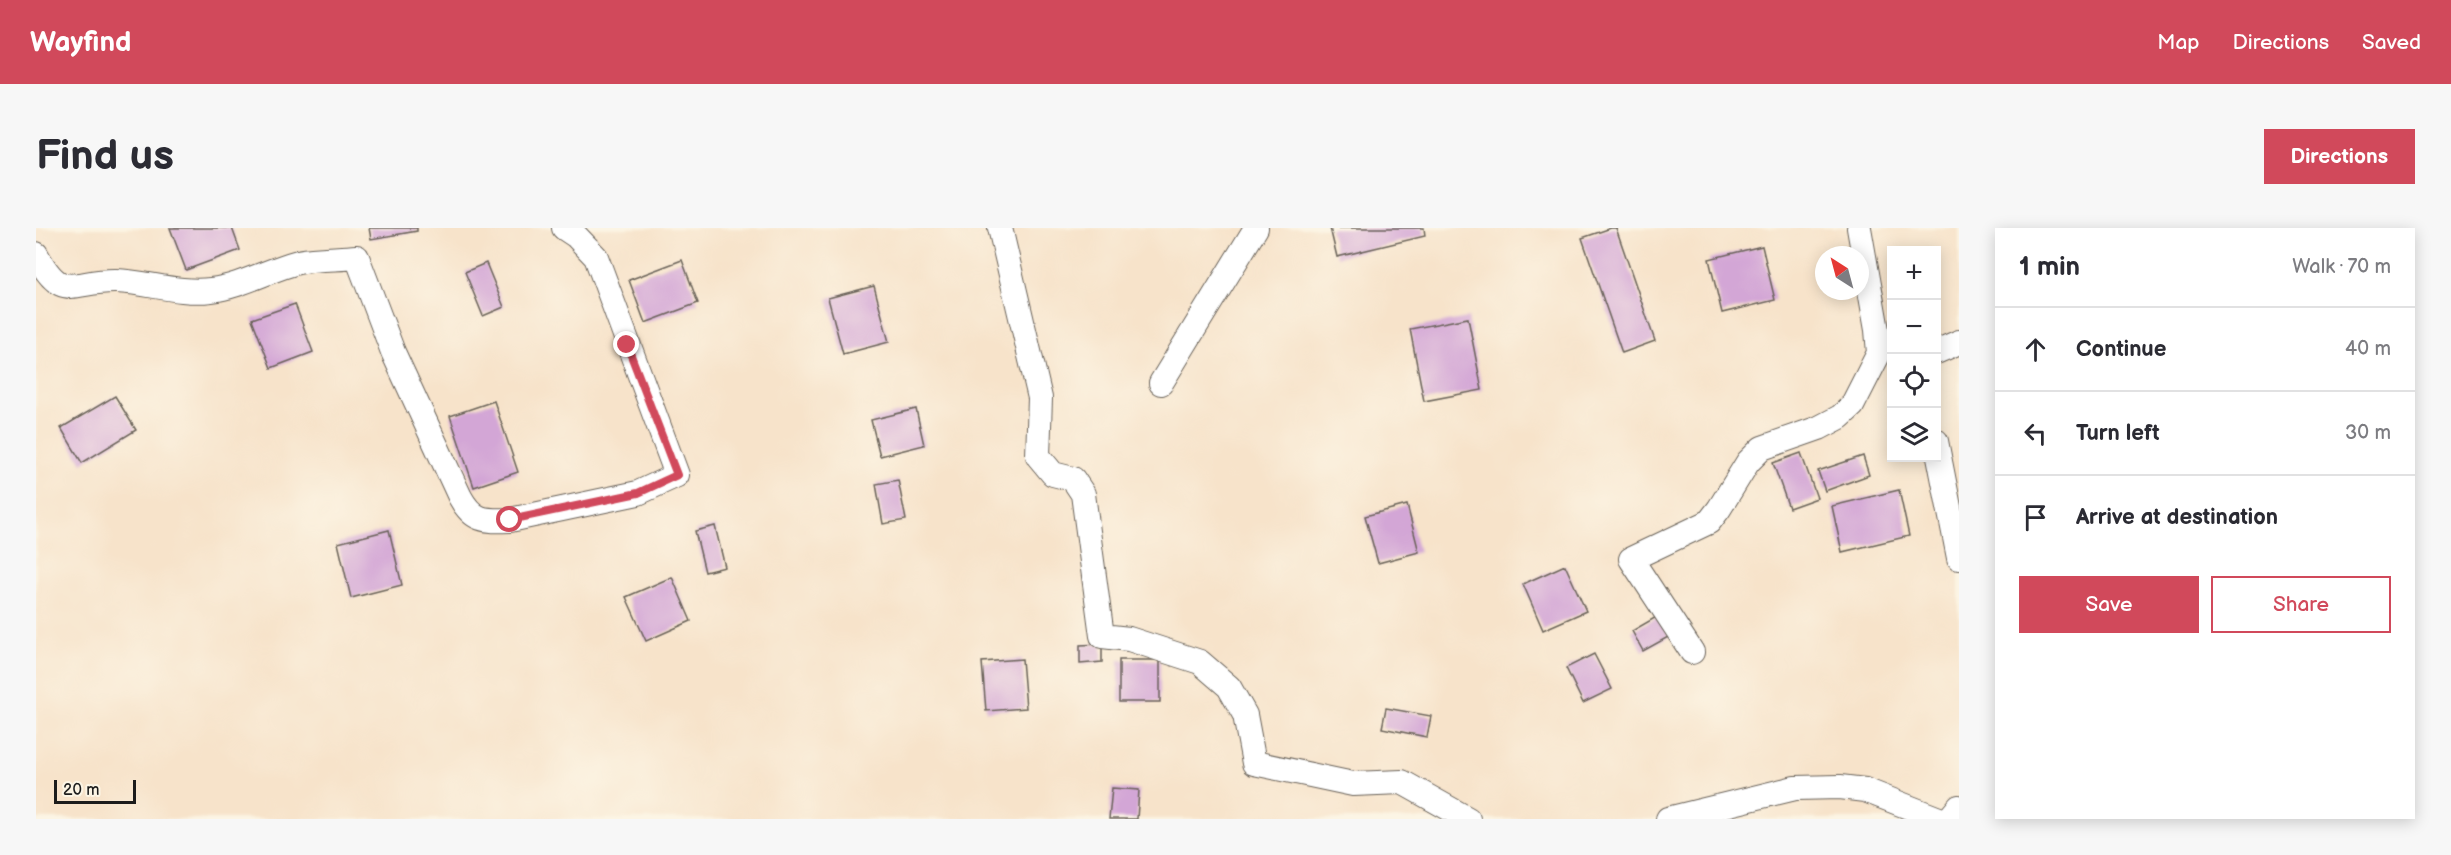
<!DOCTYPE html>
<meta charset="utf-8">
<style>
body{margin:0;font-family:"Balsamiq Sans",sans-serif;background:#f7f7f7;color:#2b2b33}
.controls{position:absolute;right:18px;top:18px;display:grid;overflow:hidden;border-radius:0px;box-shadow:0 3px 15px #0003}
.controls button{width:54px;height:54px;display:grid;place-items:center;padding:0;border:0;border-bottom:2px solid #e1e1e2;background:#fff;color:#2b2b33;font:30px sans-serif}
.compass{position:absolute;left:1779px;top:18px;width:54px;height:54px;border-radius:50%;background:#fff;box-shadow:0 3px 15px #0003;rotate:324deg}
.scale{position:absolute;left:18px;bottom:15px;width:82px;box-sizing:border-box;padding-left:6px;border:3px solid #1c1c1c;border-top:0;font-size:16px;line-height:21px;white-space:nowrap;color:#1c1c1c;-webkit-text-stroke:4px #fcf5e5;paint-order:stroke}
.stop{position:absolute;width:18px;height:18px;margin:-14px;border:4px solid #d1495b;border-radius:50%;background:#fff}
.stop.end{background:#d1495b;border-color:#fff;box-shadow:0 2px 6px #0008}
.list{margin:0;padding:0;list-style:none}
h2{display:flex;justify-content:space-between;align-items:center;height:78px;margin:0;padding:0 24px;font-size:26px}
h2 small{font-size:20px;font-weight:400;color:#7c7c81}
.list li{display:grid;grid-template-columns:39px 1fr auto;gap:18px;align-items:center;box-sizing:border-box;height:84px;padding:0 24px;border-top:2px solid #e1e1e2}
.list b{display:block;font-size:22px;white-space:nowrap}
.list em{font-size:20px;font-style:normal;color:#7c7c81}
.actions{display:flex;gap:12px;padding:18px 24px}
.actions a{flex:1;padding:14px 0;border:2px solid #d1495b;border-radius:0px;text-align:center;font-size:21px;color:#d1495b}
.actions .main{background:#d1495b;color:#fff}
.icon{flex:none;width:33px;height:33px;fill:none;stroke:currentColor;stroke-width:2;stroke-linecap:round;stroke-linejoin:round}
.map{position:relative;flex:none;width:1923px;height:591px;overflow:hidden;border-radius:0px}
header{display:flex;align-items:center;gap:36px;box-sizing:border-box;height:84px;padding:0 30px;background:#d1495b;color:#fff}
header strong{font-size:28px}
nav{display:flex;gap:33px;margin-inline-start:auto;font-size:21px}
.intro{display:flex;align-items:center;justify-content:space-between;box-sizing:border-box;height:144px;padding:0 36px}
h1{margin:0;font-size:42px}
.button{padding:15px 27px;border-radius:0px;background:#d1495b;color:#fff;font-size:21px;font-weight:700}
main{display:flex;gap:36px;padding:0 36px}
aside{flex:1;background:#fff;border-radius:0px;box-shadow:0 3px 15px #0003}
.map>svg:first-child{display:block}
</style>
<header>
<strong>Wayfind</strong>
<nav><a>Map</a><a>Directions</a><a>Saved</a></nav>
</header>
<div class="intro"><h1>Find us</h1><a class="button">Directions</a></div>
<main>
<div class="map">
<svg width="1923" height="591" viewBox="0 0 1923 591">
<rect width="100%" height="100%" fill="#fcf5e5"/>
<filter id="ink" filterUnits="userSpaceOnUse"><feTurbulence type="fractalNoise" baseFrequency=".0167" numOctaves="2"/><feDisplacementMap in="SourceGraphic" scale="12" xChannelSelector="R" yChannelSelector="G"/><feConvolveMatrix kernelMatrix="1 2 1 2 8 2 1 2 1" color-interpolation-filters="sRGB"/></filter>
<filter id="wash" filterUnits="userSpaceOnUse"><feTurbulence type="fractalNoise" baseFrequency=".008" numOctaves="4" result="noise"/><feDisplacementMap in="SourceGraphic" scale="24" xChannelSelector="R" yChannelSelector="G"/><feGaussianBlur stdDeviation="1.35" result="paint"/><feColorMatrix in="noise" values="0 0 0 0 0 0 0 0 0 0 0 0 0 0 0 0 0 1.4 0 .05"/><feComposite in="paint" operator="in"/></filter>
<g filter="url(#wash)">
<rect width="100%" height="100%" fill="#f7e3ca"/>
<g id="blocks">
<g fill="#d3a6d6">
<path d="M134,0h62l8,22 -54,20z"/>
<path d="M333,0h48v3l-46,8z"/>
<path d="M1294,0h94l1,8 -88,21z"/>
<path d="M1575,0h5l39,113 -33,12 -40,-115z"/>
<path d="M1726,18l13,54 -53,13 -13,-54z"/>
<path d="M646,32l16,43 -53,20 -16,-43z"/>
<path d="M450,35l18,44 -21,9 -18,-44z"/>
<path d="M838,58l15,56 -46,12 -15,-56z"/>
<path d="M259,76l18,48 -42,16 -19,-49z"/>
<path d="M1432,90l14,72 -58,11 -14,-72z"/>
<path d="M79,168l21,34 -54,33 -21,-35z"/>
<path d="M458,173l24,71 -44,15 -24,-71z"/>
<path d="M880,181l8,36 -44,11 -9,-36z"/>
<path d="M1765,225l16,45 -28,10 -16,-45z"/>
<path d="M1827,228l6,19 -44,16 -7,-20z"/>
<path d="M862,252l8,40 -23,4 -7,-40z"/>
<path d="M1863,262l10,46 -67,16 -10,-46z"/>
<path d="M1371,277l12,47 -41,11 -13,-47z"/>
<path d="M679,298l10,41 -20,5 -10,-41z"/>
<path d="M353,302l13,55 -51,13 -13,-55z"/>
<path d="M1529,337l21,46 -43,19 -20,-46z"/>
<path d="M636,349l19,44 -45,20 -20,-44z"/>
<path d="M1622,388l12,20 -27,15 -11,-20z"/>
<path d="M1066,416v18l-22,2v-19z"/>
<path d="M1558,426l18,35 -29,14 -17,-35z"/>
<path d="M986,431l4,49 -40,3 -4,-49z"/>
<rect x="1083" y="432" width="41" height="42"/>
<path d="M1350,480l45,8 -4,21 -45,-9z"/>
<path d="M1076,560l27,2 -2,29h-28z"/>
</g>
</g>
</g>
<g filter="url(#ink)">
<use href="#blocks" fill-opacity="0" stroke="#696259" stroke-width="1.5"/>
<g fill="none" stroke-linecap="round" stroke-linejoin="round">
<g stroke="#696259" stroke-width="26">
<g id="street">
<path d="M964,0l40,170 -2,58 15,18 20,5 10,15 19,142 27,3 71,23 29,25 16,28 9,48 99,21 49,-2 66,37"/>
<path d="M0,26c27,50 36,26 80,27 31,1 63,13 95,9 31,-4 57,-20 87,-28 18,-4 40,-3 59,-5l36,95 67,145c13,24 24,24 50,23l128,-27 39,-18 -81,-218 -20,-21 -12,-8"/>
<path d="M1900,124l23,-10"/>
<path d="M1125,155l95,-155"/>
<path d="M1900,213l23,117"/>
<path d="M1656,424l-61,-93 78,-37 10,-13 29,-47 14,-14 57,-20 21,-11 12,-11 27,-53 -2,-23 -18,-102"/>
<path d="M1632,591l127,-31 45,-1 25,3 74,29"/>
<path d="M1913,591l10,-12"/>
</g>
</g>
<use href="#street" stroke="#fff" stroke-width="24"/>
</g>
</g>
<g fill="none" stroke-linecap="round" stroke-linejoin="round" filter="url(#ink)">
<path stroke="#d1495b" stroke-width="8" d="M474,292l128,-27 39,-18 -50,-130"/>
</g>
</svg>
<div class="controls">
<button>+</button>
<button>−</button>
<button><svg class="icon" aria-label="locate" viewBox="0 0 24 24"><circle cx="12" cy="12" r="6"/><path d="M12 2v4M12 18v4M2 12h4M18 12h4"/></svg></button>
<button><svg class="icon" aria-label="layers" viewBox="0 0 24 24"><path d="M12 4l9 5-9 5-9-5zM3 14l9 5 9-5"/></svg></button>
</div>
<svg class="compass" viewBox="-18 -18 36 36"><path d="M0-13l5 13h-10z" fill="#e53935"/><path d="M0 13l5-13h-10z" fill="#7c7c81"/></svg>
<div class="scale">20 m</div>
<div class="stop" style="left:474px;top:292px"></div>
<div class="stop end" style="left:591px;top:117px"></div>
</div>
<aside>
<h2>1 min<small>Walk · 70 m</small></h2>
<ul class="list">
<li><svg class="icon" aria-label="ahead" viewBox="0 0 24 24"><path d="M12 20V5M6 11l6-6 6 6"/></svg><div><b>Continue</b></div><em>40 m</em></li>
<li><svg class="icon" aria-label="left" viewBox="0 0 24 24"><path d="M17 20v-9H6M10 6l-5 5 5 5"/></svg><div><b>Turn left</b></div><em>30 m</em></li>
<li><svg class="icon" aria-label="arrive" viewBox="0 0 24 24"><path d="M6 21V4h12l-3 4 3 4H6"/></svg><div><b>Arrive at destination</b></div></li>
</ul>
<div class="actions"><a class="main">Save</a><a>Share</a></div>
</aside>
</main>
